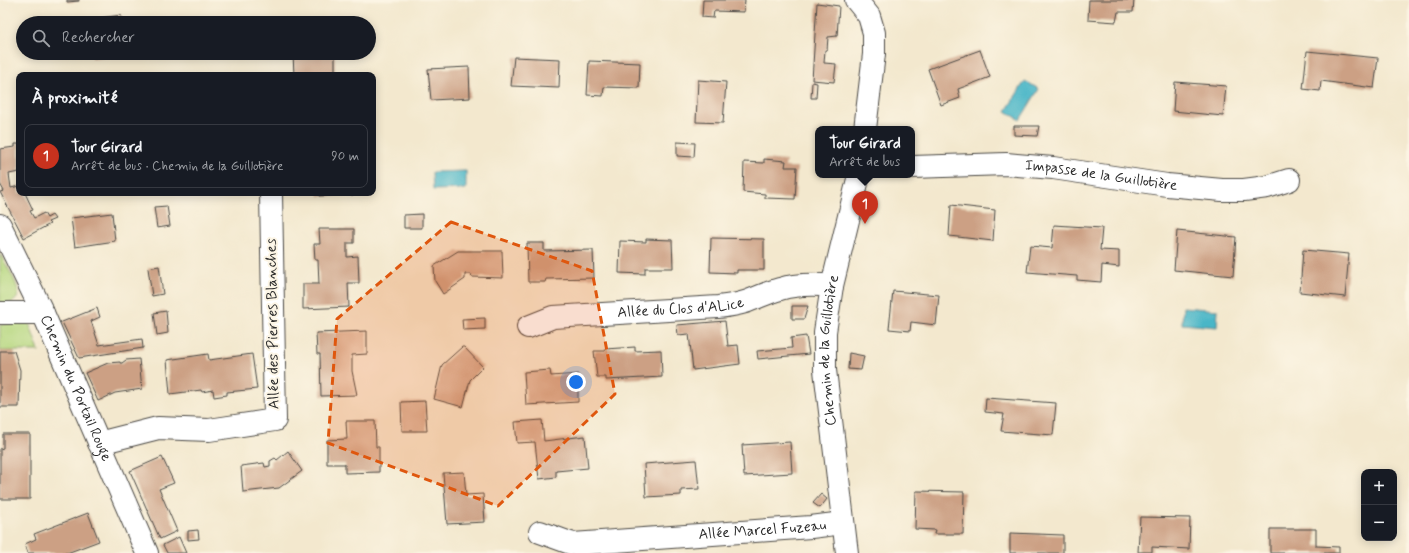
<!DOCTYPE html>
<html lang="fr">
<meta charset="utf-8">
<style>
body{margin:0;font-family:Mynerve,sans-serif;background:#20242c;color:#f1f3f6}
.controls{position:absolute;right:12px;bottom:12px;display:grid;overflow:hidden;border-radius:8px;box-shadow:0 2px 10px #0003}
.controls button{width:36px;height:36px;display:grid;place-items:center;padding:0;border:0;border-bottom:1px solid #363941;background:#171b24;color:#f1f3f6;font:20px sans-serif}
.you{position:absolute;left:576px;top:382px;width:14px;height:14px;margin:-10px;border:3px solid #fff;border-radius:50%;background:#1a73e8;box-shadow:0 0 0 6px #1a73e833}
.badge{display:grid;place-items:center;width:26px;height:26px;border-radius:50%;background:#c8321e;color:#fff;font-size:13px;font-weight:700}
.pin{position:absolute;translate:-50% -33px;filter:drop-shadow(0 1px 2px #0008)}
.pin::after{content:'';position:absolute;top:21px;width:14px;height:12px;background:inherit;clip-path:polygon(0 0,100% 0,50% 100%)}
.popup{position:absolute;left:815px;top:126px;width:100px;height:52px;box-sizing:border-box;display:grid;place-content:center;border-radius:8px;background:#171b24;filter:drop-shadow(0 1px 3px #0005);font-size:13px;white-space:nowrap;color:#9ea1a6}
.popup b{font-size:15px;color:#f1f3f6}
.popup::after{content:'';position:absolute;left:50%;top:100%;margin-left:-8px;border:8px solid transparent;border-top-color:#171b24}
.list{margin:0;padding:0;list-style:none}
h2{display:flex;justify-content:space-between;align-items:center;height:52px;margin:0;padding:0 16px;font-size:17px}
h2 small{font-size:13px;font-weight:400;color:#9ea1a6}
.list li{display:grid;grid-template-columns:26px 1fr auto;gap:12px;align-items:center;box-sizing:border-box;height:64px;margin:0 8px 8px;padding:0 8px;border:1px solid #363941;border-radius:8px}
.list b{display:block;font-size:15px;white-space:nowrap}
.list p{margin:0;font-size:13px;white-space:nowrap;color:#9ea1a6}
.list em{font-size:13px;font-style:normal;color:#9ea1a6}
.icon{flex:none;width:22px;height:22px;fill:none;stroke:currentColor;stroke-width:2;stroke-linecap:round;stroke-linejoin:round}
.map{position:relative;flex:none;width:1409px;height:553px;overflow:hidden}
.search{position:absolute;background:#171b24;box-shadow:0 2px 10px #0003;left:16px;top:16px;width:360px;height:44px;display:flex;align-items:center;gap:10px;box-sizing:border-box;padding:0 14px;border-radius:22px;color:#9ea1a6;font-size:15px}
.panel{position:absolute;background:#171b24;box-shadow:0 2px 10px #0003;left:16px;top:72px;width:360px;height:124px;border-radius:8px}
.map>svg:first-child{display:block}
</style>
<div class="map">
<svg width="1409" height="553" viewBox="0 0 1409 553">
<rect width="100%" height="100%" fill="#fcf5e5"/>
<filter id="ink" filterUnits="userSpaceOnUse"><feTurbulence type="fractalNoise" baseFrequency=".025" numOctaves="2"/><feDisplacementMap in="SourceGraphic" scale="8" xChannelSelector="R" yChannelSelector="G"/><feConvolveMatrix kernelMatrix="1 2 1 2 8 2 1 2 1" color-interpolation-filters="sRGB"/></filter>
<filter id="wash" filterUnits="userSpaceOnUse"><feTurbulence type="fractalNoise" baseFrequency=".012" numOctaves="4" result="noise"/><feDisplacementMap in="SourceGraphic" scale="16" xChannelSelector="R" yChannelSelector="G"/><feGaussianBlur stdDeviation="0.9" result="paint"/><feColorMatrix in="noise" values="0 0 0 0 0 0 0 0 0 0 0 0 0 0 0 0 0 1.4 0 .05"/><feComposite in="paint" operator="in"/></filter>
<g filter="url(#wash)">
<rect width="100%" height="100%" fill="#f3e8ce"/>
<g fill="#b5d77f" stroke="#708155">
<path d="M0,254c5,9 20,32 18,41 -1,8 -12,9 -18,10z"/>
<path d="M12,323h17l10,28h-39v-26z"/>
</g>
<g fill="#4ab6c7" stroke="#3a7079">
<path d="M1025,81l14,8 -19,31 -14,-9z"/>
<path d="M466,171v18l-33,1 -1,-18z"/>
<path d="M1183,307l35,3 -1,17 -35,-3z"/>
</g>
<g id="blocks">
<g fill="#cca084">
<path d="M67,0h12v1l-12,1z"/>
<path d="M703,0h42l-1,12 -30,-1 -1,7 -11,-1z"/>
<path d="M1089,0h45l-1,12h-15l-2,10 -28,-2z"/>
<path d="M817,3l22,3 -2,30 -9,1 -1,13h-2l-1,13 12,1 -2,18 -22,-2z"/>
<path d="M121,15l1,8h-36v-3z"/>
<path d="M980,50l10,27 -32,12 2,9 -19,7 -13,-36z"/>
<path d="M1307,51l71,7 -4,30 -53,-7 -1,10 -17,-2z"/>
<path d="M91,53h35v1l-34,4z"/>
<path d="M293,53h42v22h-41z"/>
<path d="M514,57l46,2 -1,29 -48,-2z"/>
<path d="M589,61l51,2 -1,25 -35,-1 -1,9 -16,-1z"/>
<path d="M469,67l1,31 -39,2 -3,-31z"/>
<path d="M698,80l28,2 -3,41 -27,-1z"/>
<path d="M812,82l5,1 -1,15h-5z"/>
<path d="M1175,82l51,4 -3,30 -50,-5z"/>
<path d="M1014,126h25l-2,10 -23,-1z"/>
<path d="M677,142l18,1 -1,14 -17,-1z"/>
<path d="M15,144h4v28l-10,2 2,14 8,-2v7h6l8,17 -3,1 4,7 10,-5 3,5 5,-3 3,4 -7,3 2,2 -26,14 -24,-46 4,-1 -4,-7v-35l15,-2z"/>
<path d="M764,159l22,2 -1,6h12l-2,32 -30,-1v-4l-22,-2 1,-30 20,1z"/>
<path d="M319,193h34v2l-34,1z"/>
<path d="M951,205l44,5 -2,31 -44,-5z"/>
<path d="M167,206l3,20 -13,2 -3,-21z"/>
<path d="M112,213l3,28 -40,6 -4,-29z"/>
<path d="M422,214v14h-18v-13z"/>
<path d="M1054,225l48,3 -2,22 19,1v16l-17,-2 -1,17 -24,-2v-4l-50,-4 3,-26 22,2z"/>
<path d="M319,229h35v14h-7v14l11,-1 1,27h-11l1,24 -46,2v-25h16l-1,-24h-3l-1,-16h6z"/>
<path d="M1177,231l59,6 -3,39 -59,-6z"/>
<path d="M711,238l53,1v31h-27v3l-27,-1z"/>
<path d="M646,239l26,1 1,28h-28v6l-26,-1 1,-32 26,1z"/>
<path d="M527,243h17v8l49,-1 1,28 -48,1 -1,3h-17z"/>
<path d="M1303,250l46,4 -4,43 -45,-5z"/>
<path d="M458,251h44l1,27 -31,-1 -1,-3h-6v5l-22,15 -8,-13 -1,-15z"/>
<path d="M159,266l4,28 -11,2 -4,-28z"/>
<path d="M893,291l46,4 -3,30 -25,-3 -1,9 -21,-2z"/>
<path d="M792,306h16l-4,13h-12z"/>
<path d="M97,308l3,9 -9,4 8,24 43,-6 1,9 -64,10 -17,-36z"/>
<path d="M166,311l2,22 -11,2 -3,-22z"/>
<path d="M485,318v11l-22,1 -1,-11z"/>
<path d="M725,321l3,25 10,-1 2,19 -47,6 -4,-36 -11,1 -1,-10z"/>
<path d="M367,331v23l-15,1v16l5,24 -36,1 -1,-42h-3l-1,-21z"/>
<path d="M806,336l3,18 -51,5 -1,-8 35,-3 -1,-10z"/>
<path d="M462,347h2l19,20 -13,13 -7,27 -29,-8 8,-34z"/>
<path d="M635,347v4l26,-1 1,27 -56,3v-3h-9l-3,-26h11v-2z"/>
<path d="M0,351h14l6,19 -1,37h-19z"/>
<path d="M849,353l15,3 -3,14 -13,-1z"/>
<path d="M208,354l1,6 43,-6 5,35 -30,3v3l-13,2 -1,-7 -11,2 -1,-2 -31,4 -3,-34z"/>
<path d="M139,359l3,30 -27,4 -17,8 -13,-28 23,-10 12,-1v1h2l4,-3z"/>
<path d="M550,370l1,6 27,-2v28l-52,3 -2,-33z"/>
<path d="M986,398l70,5 -3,32 -52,-4 3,-17 -19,-2z"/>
<path d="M425,401l2,30h-25l-1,-29z"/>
<path d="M542,420l2,21 41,-5 3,32 -32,3v6l-17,2 -4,-37 -18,1 -2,-21z"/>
<path d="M346,421h29l1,26h3v25l-34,1v-9h-18v-24l20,-1z"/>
<path d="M3,434h27v65h-30v-50l3,-1z"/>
<path d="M790,442l2,31 -48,3 -2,-31z"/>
<path d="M288,451l14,20 -23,17 -36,4 -2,-26 23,-3 1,4 5,-1v-5l5,-3 2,2z"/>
<path d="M162,457l12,26 -15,6 18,42 -17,8 -30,-68z"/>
<path d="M696,460l3,29 -18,1v5l-35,2 -2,-33z"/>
<path d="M464,472l2,23 17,-1 2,28 -38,2 -4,-51z"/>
<path d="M916,491l48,1 -1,42h-29l1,-4 -20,-1z"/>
<path d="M821,494l6,5 -7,9 -7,-5z"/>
<path d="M88,513l11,28 -32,12h-39l-3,-9 11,-5 -2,-5z"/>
<path d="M1140,517l50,1 -1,31 -37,-2v5h-14z"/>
<path d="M1270,529h46v17l23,1v6h-69z"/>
<path d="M198,530l1,9 -11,1v-9z"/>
<path d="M1010,533l53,2v18h-53z"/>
<path d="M179,537l7,16h-19l-4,-8z"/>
</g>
</g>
</g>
<g filter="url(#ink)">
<use href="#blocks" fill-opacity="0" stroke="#494743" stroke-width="1"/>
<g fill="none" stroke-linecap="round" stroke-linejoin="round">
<g stroke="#494743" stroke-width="24">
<g id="minor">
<path d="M856,0l13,16 5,17v21l-9,75"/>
<path id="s1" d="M912,167l94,-3 47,4 114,17 55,5h22l23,-3 22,-7"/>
<path id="s2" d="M0,225l43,88 104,240"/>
<path d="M0,313h43"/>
<path id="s3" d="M528,327l25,-10 165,-10c9,-1 18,-2 27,-5 12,-4 23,-10 35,-13 17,-5 34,-5 52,-3"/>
<path d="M99,443l59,-15 51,2 66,-10 -4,-227"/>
<path id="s4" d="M540,532l33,12 238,-17 32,-4"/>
<path id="s5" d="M847,553l-22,-183v-38l7,-46 27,-111"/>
</g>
</g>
<use href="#minor" stroke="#fff" stroke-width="22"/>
</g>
</g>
<path fill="#df570e" fill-opacity="0.2" stroke="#df570e" stroke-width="3" stroke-dasharray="8 5" stroke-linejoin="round" d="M451,222l141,49 23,123 -117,112 -170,-63 9,-124z"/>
<g text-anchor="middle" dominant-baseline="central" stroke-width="4" stroke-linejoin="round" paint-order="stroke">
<g font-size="15" fill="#2b2b2b" stroke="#fcf5e5">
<text stroke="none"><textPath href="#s1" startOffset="190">Impasse de la Guillotière</textPath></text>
<text stroke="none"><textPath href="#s3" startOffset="155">Allée du Clos d'ALice</textPath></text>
<text transform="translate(273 324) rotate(-91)">Allée des Pierres Blanches</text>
<text stroke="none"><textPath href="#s5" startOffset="204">Chemin de la Guillotière</textPath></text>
<text stroke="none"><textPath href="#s2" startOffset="180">Chemin du Portail Rouge</textPath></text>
<text stroke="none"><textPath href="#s4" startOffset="225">Allée Marcel Fuzeau</textPath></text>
</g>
</g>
</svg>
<div class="controls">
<button>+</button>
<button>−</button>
</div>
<div class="you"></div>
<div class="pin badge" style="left:865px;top:224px">1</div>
<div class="popup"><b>Tour Girard</b>Arrêt de bus</div>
<div class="search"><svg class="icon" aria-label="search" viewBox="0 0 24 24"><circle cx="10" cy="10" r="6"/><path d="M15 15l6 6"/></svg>Rechercher</div>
<section class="panel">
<h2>À proximité<small></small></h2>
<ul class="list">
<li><span class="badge">1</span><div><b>Tour Girard</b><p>Arrêt de bus · Chemin de la Guillotière</p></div><em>90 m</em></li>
</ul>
</section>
</div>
